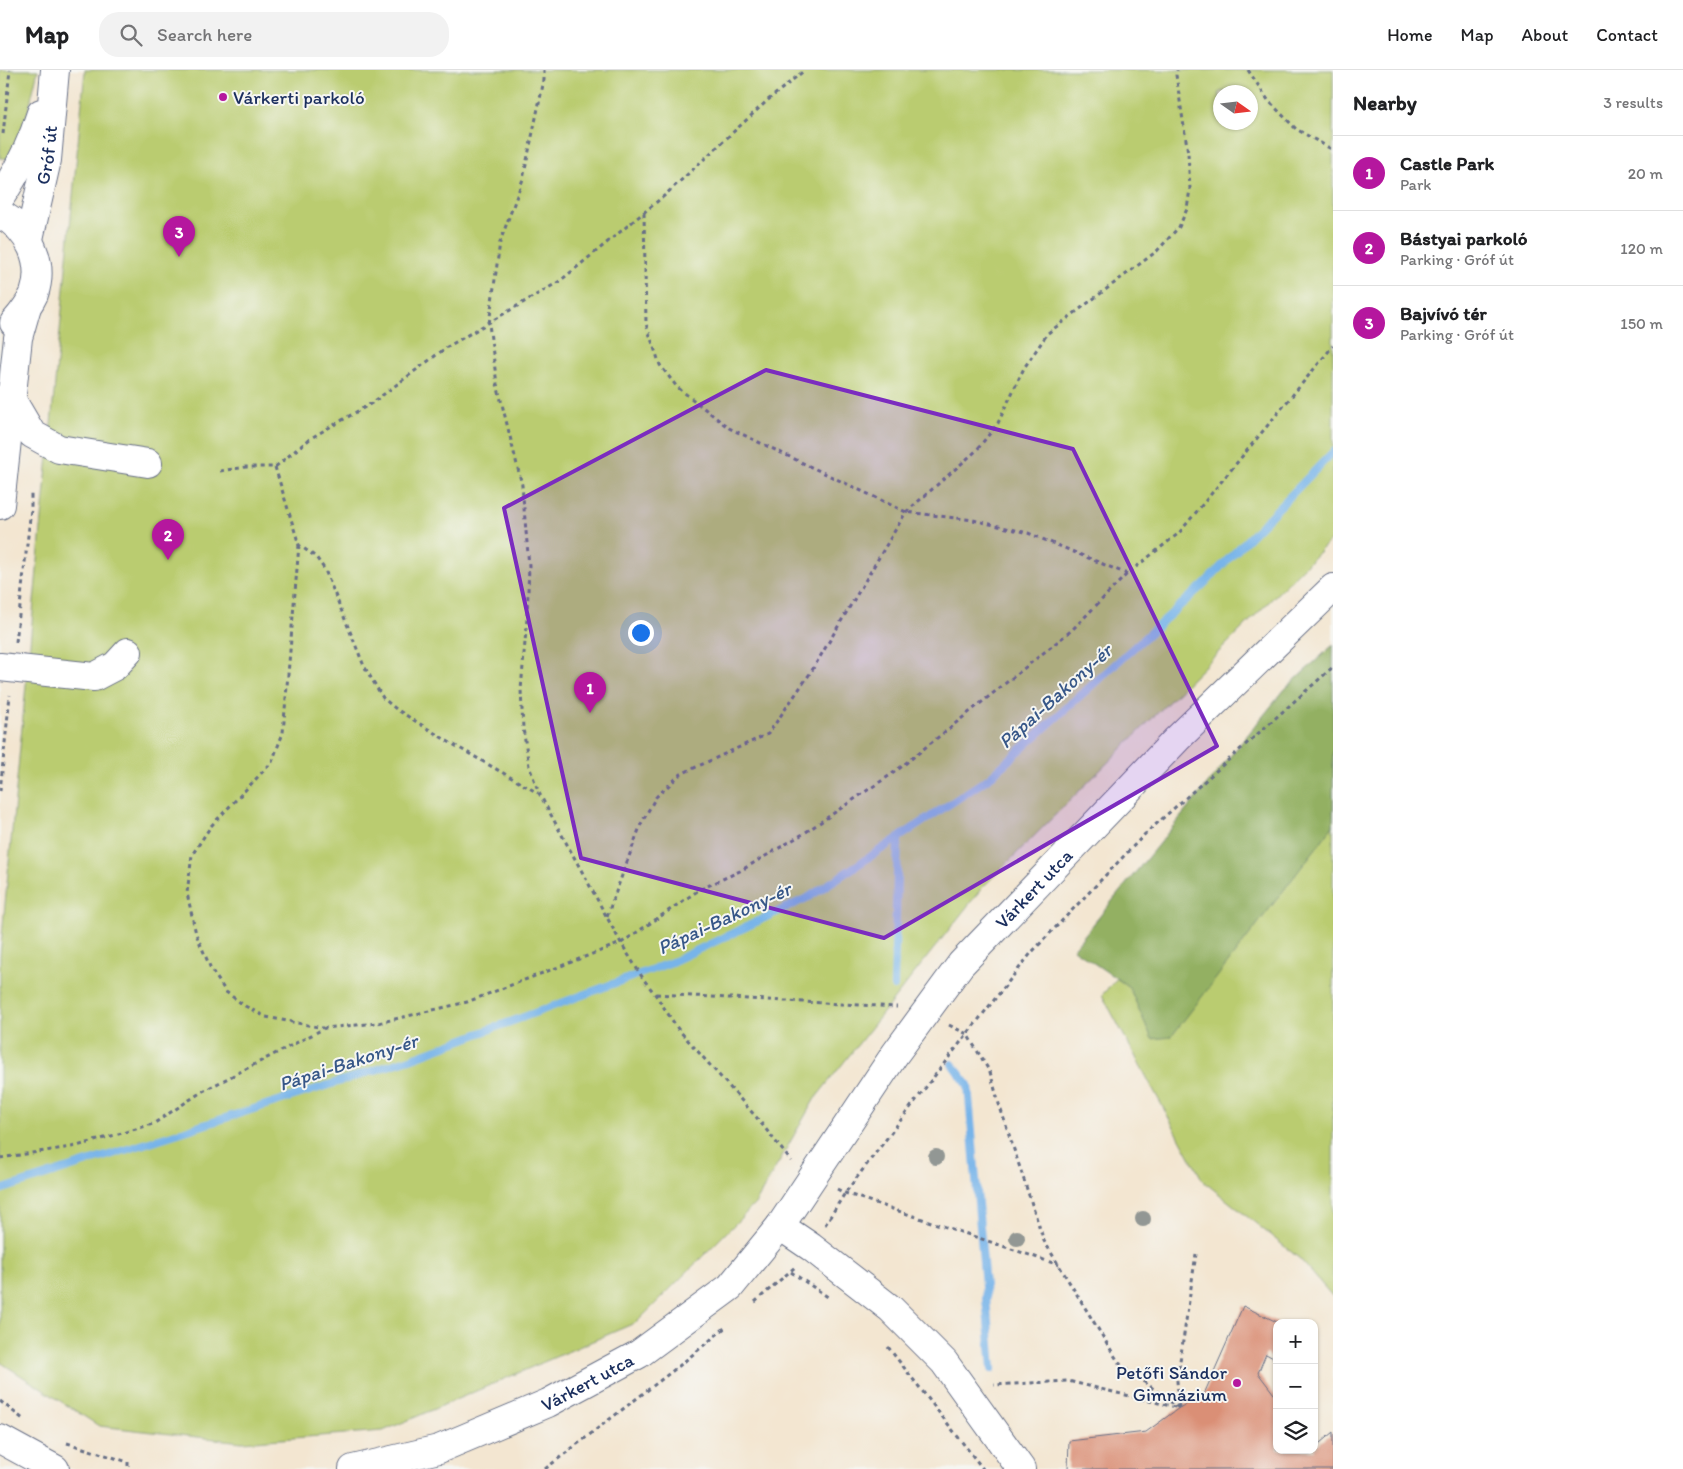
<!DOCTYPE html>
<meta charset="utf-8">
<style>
body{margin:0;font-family:Itim,sans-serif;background:#f2f2f2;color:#202124}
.controls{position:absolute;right:15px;bottom:15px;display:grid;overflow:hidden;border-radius:10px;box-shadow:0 1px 4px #0004}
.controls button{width:45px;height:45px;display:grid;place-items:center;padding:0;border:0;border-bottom:1px solid #e0e0e0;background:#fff;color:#202124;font:25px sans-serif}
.compass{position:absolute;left:1213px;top:15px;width:45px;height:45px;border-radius:50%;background:#fff;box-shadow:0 1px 4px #0004;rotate:104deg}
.you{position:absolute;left:640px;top:562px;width:18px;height:18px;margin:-12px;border:4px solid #fff;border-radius:50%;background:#1a73e8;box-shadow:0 0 0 8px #1a73e833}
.badge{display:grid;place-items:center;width:32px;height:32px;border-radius:50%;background:#b5179e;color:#fff;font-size:16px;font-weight:700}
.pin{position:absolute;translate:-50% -41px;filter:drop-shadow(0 1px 2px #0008)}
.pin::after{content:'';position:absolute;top:26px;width:18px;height:15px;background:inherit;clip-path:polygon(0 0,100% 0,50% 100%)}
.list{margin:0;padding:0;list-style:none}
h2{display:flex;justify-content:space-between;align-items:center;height:65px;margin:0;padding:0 20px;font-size:21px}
h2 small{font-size:16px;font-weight:400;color:#757577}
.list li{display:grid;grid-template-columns:32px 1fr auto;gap:15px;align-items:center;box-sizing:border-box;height:75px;padding:0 20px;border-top:1px solid #e0e0e0}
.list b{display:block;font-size:19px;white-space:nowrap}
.list p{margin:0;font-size:16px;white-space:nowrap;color:#757577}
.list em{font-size:16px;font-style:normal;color:#757577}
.icon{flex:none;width:28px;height:28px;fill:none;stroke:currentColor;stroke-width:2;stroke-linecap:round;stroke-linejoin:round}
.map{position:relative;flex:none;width:1333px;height:1399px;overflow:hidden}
header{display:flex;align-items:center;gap:30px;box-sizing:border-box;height:70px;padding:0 25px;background:#fff;border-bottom:1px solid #e0e0e0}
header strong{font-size:24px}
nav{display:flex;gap:28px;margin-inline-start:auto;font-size:18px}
.search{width:350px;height:45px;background:#f2f2f2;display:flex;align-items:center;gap:12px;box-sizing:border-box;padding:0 18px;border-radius:20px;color:#757577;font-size:19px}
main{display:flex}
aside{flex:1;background:#fff}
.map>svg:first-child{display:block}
</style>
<header>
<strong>Map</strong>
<div class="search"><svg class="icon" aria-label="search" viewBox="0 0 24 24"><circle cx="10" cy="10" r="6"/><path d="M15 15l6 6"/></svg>Search here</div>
<nav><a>Home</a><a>Map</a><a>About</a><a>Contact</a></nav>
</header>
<main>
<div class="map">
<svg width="1333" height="1399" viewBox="0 0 1333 1399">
<rect width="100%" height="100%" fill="#f6f6f2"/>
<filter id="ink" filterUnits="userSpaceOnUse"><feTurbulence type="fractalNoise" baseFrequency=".02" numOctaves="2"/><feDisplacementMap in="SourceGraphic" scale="10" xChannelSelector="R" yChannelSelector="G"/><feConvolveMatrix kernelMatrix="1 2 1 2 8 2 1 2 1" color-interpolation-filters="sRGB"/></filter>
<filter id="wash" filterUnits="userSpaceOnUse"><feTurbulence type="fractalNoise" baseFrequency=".0096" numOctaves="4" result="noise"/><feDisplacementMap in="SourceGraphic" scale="20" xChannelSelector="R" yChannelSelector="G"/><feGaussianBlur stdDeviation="1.12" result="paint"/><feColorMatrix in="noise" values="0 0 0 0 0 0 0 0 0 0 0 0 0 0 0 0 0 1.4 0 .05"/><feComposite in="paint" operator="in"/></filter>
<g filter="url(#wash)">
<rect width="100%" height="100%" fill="#f3e6d1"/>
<g fill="#bacc6f" stroke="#6a7e66" fill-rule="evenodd">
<path d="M0,0h38l-10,42 -17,47 -11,-1z"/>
<path d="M85,0h1248v468l-351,350 -168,212 -59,104 -118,118 -254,109 -141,11 -143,-16 -99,-64v-406zM1220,22h30v30h-30z"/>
<path d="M1333,665v562l-33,-38 -97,-78 -101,-186z"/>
</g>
<path fill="#93b062" stroke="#577060" d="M1333,575v181l-162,211 -19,2 -23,-52 -56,-38 212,-260z"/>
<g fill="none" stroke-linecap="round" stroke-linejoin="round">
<g stroke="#77b4e9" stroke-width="8">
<path d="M894,916l4,-148"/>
<path d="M952,994l16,21 24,284"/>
<path d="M0,1120l410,-131 262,-97 137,-65 180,-119 214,-193 130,-133"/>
</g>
</g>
<g id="blocks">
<path fill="#da8f76" d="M1243,1236l34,16v33l-2,4 -9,-5 -8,19 19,25v52h37v-2l19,-16v37h-265l1,-28 77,-9 33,-24 25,-14z"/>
</g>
</g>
<g filter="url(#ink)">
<use href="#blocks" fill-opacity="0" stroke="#676f86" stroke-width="1"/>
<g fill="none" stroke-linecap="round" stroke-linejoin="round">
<g stroke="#676f86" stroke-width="30">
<g id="minor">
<path d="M0,128c18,-27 32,-55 41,-85"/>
<path d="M0,144c29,15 45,48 34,80 -5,11 -12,20 -20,29"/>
<path id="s1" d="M29,169l18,-79 8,-90"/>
<path d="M9,325l23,39 27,15 89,14"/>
<path d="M0,435l18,-167 8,-28"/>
<path d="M0,597l94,10 21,-11 13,-14"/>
<path d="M780,1156l31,21 80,62 53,53 77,107"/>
<path d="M0,1369l55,30"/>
<path id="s2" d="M353,1399l86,-20 109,-46 91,-49 91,-67 50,-61 115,-172 66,-90 216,-225 156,-151"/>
</g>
</g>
<g stroke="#676f86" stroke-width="3" stroke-dasharray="4 4" stroke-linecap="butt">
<path d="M544,0v10l-21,99 -23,63 -11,82 8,60 25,101 7,81 -2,52 -6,72 2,38 6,38 10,27 82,150 23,37 11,14 23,35 79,89 34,43"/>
<path d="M1248,0l20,30 28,29 37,21"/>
<path d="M3,64l7,-64"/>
<path d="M644,143l2,111 14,41 17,22 52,41 177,84 67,8 55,13 99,41"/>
<path d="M275,397l24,78 17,12 9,13 39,96 19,32 13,11 53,33 89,51"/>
<path d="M220,401l26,-4h29l36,-29 61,-35 75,-56 113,-66 104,-85 104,-96 37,-30"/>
<path d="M299,475l-16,188 -11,29 -61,64 -19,29 -5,38 9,41 15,35 15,23 19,14 21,11 57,11"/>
<path d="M16,572l15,-133v-18"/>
<path d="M0,721l10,-96"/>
<path d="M607,846l34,-92 15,-27 25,-23 87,-40 43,-62 95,-160 70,-61 22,-28 26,-55 24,-35 109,-82 22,-24 8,-18 3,-20 -2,-36 -12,-78 1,-5"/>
<path d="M656,924l241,13"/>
<path d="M949,955l18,9 23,38 9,32 45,137 75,122 60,45 -111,-27 -74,4"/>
<path d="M0,1088l77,-12 76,-22 50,-33 122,-63 53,-5 89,-21 154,-59 78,-53 41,-19 63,-37 93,-63 176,-141 55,-56 52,-41 154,-187"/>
<path d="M837,1119l8,4 214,72"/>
<path d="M825,1155l20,-32 104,-136 83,-105 113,-118 188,-167"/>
<path d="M791,1202l37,25"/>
<path d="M755,1232l40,-35"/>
<path d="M888,1277l95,122"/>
<path d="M0,1331l23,18"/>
<path d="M1179,1338l-2,-27 19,-127"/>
<path d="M67,1373l61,19v7"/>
<path d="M545,1399l134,-103 48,-40"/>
</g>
<use href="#minor" stroke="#fff" stroke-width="28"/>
</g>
<g fill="#929794">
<circle cx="936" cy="1087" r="8"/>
<circle cx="1143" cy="1149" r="8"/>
<circle cx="1017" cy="1168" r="8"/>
</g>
</g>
<path fill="#7b2cbf" fill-opacity="0.2" stroke="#7b2cbf" stroke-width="4" stroke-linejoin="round" d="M766,300l307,79 144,297 -333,192 -303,-80 -77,-350z"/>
<g fill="#b5179e" stroke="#f6f6f2" stroke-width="2">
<circle cx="223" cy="27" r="5"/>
<circle cx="1237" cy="1313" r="5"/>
</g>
<g text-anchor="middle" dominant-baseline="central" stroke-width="4" stroke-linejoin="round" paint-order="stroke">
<g font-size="19" fill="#1b2f5e" stroke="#f6f6f2" text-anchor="start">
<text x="233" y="27">Várkerti parkoló</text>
<text x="1227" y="1302" text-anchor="end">Petőfi Sándor<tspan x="1227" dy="22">Gimnázium</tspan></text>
</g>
<g font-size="19" fill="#1b2f5e" stroke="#f6f6f2">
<text stroke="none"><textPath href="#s1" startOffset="86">Gróf út</textPath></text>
<text stroke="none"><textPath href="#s2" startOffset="925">Várkert utca</textPath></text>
<text stroke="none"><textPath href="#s2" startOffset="251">Várkert utca</textPath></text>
</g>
<g font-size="20" font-style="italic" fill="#375788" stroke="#f6f6f2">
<text transform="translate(1055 626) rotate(-42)">Pápai-Bakony-ér</text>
<text transform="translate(724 848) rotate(-25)">Pápai-Bakony-ér</text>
<text transform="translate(348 992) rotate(-18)">Pápai-Bakony-ér</text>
</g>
</g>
</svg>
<div class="controls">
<button>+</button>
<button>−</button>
<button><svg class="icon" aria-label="layers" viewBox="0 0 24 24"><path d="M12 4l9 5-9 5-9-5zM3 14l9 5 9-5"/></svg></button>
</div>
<svg class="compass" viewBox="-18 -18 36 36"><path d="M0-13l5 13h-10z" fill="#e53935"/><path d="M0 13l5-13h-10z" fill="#757577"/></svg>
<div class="you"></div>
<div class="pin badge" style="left:590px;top:643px">1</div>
<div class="pin badge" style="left:168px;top:490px">2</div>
<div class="pin badge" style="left:179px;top:187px">3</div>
</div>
<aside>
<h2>Nearby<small>3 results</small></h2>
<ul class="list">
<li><span class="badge">1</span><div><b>Castle Park</b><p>Park</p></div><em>20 m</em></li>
<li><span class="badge">2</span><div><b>Bástyai parkoló</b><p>Parking · Gróf út</p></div><em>120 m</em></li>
<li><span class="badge">3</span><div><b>Bajvívó tér</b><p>Parking · Gróf út</p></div><em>150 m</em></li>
</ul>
</aside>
</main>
